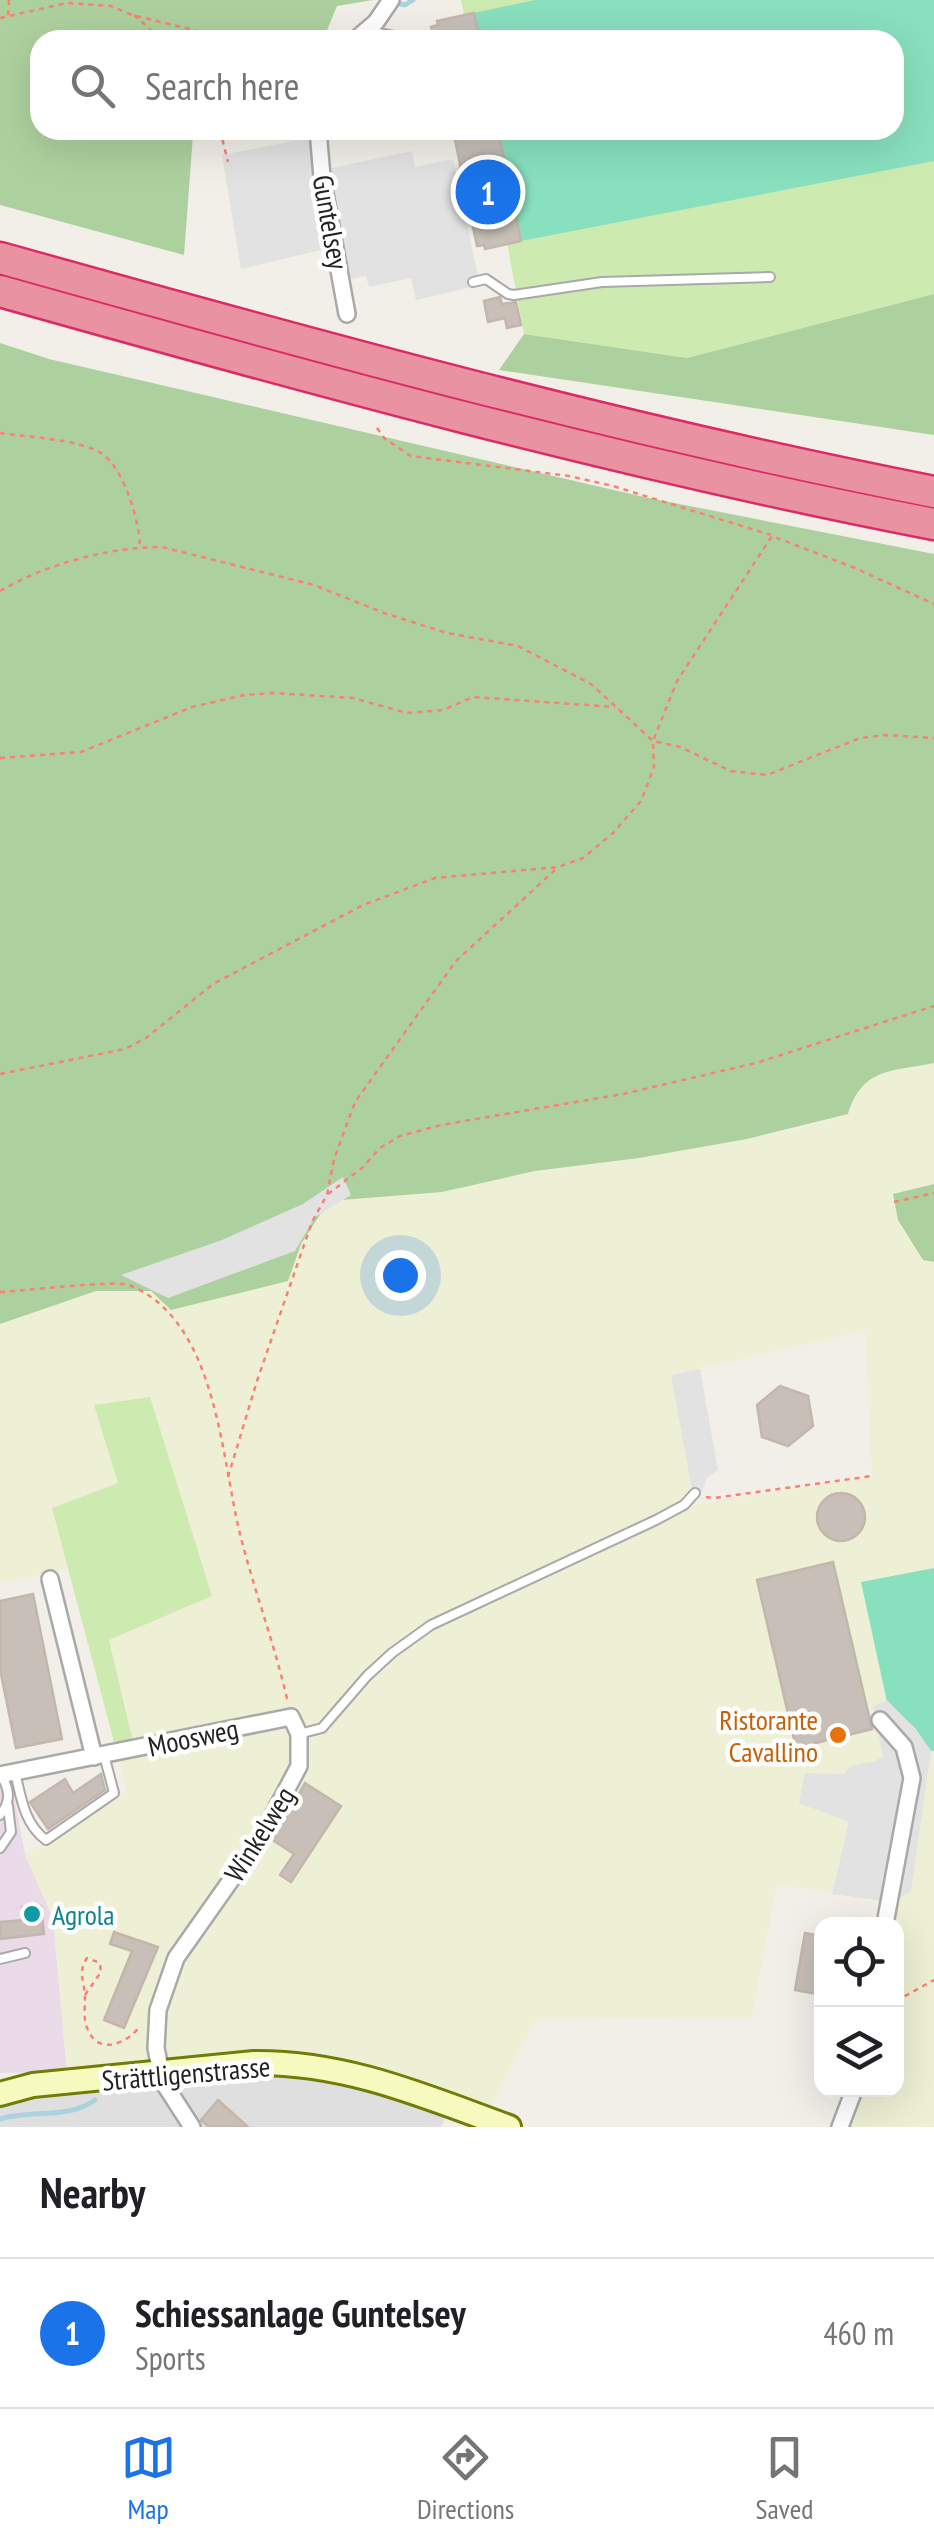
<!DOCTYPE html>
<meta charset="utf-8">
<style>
body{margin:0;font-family:"PT Sans Narrow",sans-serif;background:#f6f6f6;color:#202124}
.controls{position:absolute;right:30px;bottom:30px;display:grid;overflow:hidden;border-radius:20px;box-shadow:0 10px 40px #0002}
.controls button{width:90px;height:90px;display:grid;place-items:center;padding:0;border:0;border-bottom:2px solid #e0e0e0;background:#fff;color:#202124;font:50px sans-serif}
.you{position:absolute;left:400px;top:1275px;width:35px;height:35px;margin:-25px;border:8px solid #fff;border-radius:50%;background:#1a73e8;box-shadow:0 0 0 15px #1a73e833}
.badge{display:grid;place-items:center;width:65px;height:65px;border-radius:50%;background:#1a73e8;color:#fff;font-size:32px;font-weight:700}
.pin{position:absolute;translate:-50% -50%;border:5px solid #fff;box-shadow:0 2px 10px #0006}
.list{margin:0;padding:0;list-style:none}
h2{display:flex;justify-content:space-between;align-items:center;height:130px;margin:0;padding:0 40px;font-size:42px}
h2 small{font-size:32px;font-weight:400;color:#757577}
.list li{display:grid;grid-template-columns:65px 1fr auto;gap:30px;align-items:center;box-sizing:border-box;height:150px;padding:0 40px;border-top:2px solid #e0e0e0}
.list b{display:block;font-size:38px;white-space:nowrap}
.list p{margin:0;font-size:32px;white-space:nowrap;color:#757577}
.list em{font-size:32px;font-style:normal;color:#757577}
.icon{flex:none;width:55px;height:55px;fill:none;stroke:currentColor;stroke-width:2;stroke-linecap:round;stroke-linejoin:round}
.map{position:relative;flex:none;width:934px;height:2127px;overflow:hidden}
.search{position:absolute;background:#fff;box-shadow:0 10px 40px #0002;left:30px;right:30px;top:30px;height:110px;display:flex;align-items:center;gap:25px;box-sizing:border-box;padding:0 35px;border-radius:30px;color:#757577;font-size:38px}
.sheet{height:280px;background:#fff}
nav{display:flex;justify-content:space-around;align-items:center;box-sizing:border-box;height:140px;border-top:2px solid #e0e0e0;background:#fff;font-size:28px;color:#757577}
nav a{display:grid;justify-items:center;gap:5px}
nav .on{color:#1a73e8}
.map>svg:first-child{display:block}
</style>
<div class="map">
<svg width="934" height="2127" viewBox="0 0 934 2127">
<rect width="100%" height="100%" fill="#f2efe9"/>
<path fill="#e0dfdf" d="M284,2063l164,49 -7,15h-441v-26l33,-16z"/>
<path fill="#ebdbe8" d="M11,1779l14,76 28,63 14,154 -67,1v-293z"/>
<path fill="#eef0d5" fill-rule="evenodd" d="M934,1063v121l-41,11 29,65 12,2v306l-72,14 25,120 28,26 15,23h4v376h-85l13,-37h34v-166h-6l4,-21 -117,-19 -25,133 -216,2 -46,90 -113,-40 -106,-18 -204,21 -14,-154 -28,-63 101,-65 -8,-31 18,-5 -28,-114 104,-44 -93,-113 -67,25 16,61 -68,14v-259l96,-33h55l137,-10 13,-37 28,-43 310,-43 158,-29 51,-15 8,-23 19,-16zM865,1331l7,145 -180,29 1,-19 -22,-111z"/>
<g fill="#cdebb0">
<path d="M461,0h473v294l-247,64 -163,-24 -38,-204h408v-90h-425z"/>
<path d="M150,1397l62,199 -103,44 24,102 -18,4 -63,-238 66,-25 -24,-78z"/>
</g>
<g fill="#add19e">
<path d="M0,0h373l-36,6 -14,34h-283v90h172l-19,5 -9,120 -184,-50z"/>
<path d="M934,294v141l-435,-65 25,-36 163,24z"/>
<path d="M0,343l49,16 595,138 290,57v509c-43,9 -71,4 -86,51l-101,25 -108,19 -104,13 -93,21 -113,9 -28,43 -13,37 -117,29 -20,-19h-55l-96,33z"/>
<path d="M934,1184v78l-11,-2 -25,-40 -5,-26z"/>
</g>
<g fill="#88e0be">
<path d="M535,0h399v161l-413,80 -23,-111h396v-90h-415l-5,-27z"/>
<path d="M934,1568v183h-3l-16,-23 -28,-26 -26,-120z"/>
</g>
<g fill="#e2e2e2">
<path d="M309,138l20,110 -88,21 -19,-114z"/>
<path d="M412,151l3,16 38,-8 27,126 -64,15 -5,-22 -42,9 -3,-11 -17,3 -22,-110z"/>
<path d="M343,1177l8,18 -36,22 -20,34 -127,47 -47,-23 101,-35 81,-36z"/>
<path d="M700,1369l18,101 -11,7 -5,15 -10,-2 -21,-115z"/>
<path d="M887,1700l27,28 17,23 -20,140 -17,11 -62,-8 17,-72 -50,-19 6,-30 39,1 6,-8 26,-5 7,-5 -10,-50z"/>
</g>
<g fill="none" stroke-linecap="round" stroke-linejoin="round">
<g stroke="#aad3df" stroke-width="5">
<path d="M392,2l13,3 8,-5"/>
<path d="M0,2119c31,-10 67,1 95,-19"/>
</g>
</g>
<g fill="#c7bfb8" stroke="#c4b6ab" stroke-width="2.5">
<path d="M474,13l6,27h-46l-3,-13 7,-2 -1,-4z"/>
<path d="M453,130h45l23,111 -36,8 -1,-4 -7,1z"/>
<path d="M500,297l2,7 14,-2 5,23 -14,3 -2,-10 -17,4 -4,-21z"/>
<path d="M780,1386l28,10 5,30 -25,20 -26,-9 -5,-32z"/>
<circle cx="841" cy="1517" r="24"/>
<path d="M833,1562l39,167 -76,19 -39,-168z"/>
<path d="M33,1594l29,145 -46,9 -16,-79v-68z"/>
<path d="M101,1774l4,16 -57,39 -18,-27 35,-23 8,14z"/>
<path d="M305,1783l36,23 -50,76 -11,-7 14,-21 -21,-14z"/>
<path d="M41,1906l3,28 -44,5v-17l24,-2 -2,-13z"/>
<path d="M114,1932l44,15 -34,81 -20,-8 28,-69 -22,-7z"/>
<path d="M805,1933l17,3v59l-27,-5z"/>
<path d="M218,2100l30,27h-39l-8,-7z"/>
</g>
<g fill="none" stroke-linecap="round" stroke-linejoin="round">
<g stroke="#a9a9a9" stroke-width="12">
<g id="lane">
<path d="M368,31l46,9"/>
<path d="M473,282l13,-3 22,15 6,1 88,-13 168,-5"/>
<path d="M299,1734l23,-6 45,-52 25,-23 39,-28 225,-105 28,-15 11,-12"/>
<path d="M15,1772c6,25 9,52 31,68l68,-47 -10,-38"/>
<path d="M0,1815c11,-13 10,-25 1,-40"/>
<path d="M0,1848l11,-16 -3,-26"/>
<path d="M0,1959l25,-6"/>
</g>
</g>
<g stroke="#a9a9a9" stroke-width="20">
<g id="street">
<path d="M355,40l21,-18 15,-22"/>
<path d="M318,130l4,47 25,137"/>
<path d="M50,1579l44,178"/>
<path d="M880,1720l24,27 8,31 -27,146"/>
<path d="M0,1775l291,-58 8,17v32l-37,70 -86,122 -18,52 -2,38 3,15"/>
<path d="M163,2082l29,45"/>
<path d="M840,2127l14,-37"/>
</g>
</g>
<g stroke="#707d05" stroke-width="28">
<path id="secondary" d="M0,2094l33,-9 221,-22c92,-1 170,33 255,64"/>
</g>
<g stroke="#dc2a67" stroke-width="35">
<g id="highway">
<path d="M0,258c310,87 618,172 934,234"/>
<path d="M0,291c309,87 618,172 934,233"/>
</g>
</g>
<g stroke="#fa8072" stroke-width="2.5" stroke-dasharray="5 5" stroke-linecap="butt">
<path d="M8,15l1,-15"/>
<path d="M134,15l28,25"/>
<path d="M0,18l67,-15 44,3 21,9 103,25"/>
<path d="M220,130l8,32"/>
<path d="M377,428l8,11 26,17 158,20 44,10 158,49"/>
<path d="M0,433c27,4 78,6 101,20 23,15 38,67 39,93"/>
<path d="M0,591c46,-27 109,-44 162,-44l152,38 70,28 63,20 71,13 73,38 62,57 27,6 51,24 36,4 93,-37 25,-3 49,3"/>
<path d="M0,758l81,-6 111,-45 52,-12 30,-2 79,5 54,15 36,-3 30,-13 142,10"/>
<path d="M0,1074l125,-25 21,-11 67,-54 150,-79 72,-27 123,-11 25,-9 30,-25 28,-32 13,-34 -1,-26 24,-60 95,-145 83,32 79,36"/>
<path d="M328,1194l34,-26 18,-20 20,-12 41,-11 182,-31 133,-31 178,-57"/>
<path d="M894,1202l40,-9"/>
<path d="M0,1292c22,-1 115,-12 129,-7 88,35 92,172 111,249 14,56 35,111 48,169"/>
<path d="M228,1477l29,-96 55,-159 15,-27 7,-36 21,-57 101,-141 101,-93"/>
<path d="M706,1497l8,1 158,-22"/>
<path d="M85,1995l16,-23 -1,-9 -13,-5c-10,15 -2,24 -2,40 0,10 -2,22 3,32 11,26 40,13 52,-4"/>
<path d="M896,2001l38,-21"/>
</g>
<use href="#lane" stroke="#fff" stroke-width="8"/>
<use href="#street" stroke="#fff" stroke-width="15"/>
<use href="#secondary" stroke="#f7fabf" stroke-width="22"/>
<use href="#highway" stroke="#e892a2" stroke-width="30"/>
</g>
<circle fill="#e8710a" stroke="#fff" stroke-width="4" cx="838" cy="1735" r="10"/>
<circle fill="#0f9aa8" stroke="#fff" stroke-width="4" cx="32" cy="1914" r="10"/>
<g text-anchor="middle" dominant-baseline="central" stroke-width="9" stroke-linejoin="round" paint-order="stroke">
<g font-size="28" fill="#222" stroke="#fff">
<text transform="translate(331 222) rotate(80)">Guntelsey</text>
<text transform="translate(193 1737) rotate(-12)">Moosweg</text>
<text transform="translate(259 1834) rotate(-58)">Winkelweg</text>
<text transform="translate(186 2073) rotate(-5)">Strättligenstrasse</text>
</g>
<g font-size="28" fill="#c56008" stroke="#fff" text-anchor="end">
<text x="818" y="1719">Ristorante<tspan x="818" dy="32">Cavallino</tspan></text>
</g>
<g font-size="28" fill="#0d838f" stroke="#fff" text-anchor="start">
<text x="52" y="1914">Agrola</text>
</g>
</g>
</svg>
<div class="controls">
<button><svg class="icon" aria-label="locate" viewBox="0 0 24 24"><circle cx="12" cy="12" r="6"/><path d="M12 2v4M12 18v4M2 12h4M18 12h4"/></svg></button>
<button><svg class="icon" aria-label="layers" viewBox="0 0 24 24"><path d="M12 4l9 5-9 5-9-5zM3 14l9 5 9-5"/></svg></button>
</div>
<div class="you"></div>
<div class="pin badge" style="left:488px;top:192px">1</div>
<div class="search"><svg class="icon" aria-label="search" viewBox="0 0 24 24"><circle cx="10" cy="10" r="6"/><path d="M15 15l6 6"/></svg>Search here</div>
</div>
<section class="sheet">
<h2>Nearby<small></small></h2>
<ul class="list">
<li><span class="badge">1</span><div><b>Schiessanlage Guntelsey</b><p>Sports</p></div><em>460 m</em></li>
</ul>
</section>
<nav>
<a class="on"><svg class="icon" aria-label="map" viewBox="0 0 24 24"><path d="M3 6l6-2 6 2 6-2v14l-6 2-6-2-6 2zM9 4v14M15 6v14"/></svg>Map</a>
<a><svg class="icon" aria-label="directions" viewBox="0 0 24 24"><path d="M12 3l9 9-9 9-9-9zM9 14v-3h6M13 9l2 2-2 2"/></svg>Directions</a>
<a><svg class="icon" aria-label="saved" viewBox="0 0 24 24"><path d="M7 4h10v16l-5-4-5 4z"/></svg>Saved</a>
</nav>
